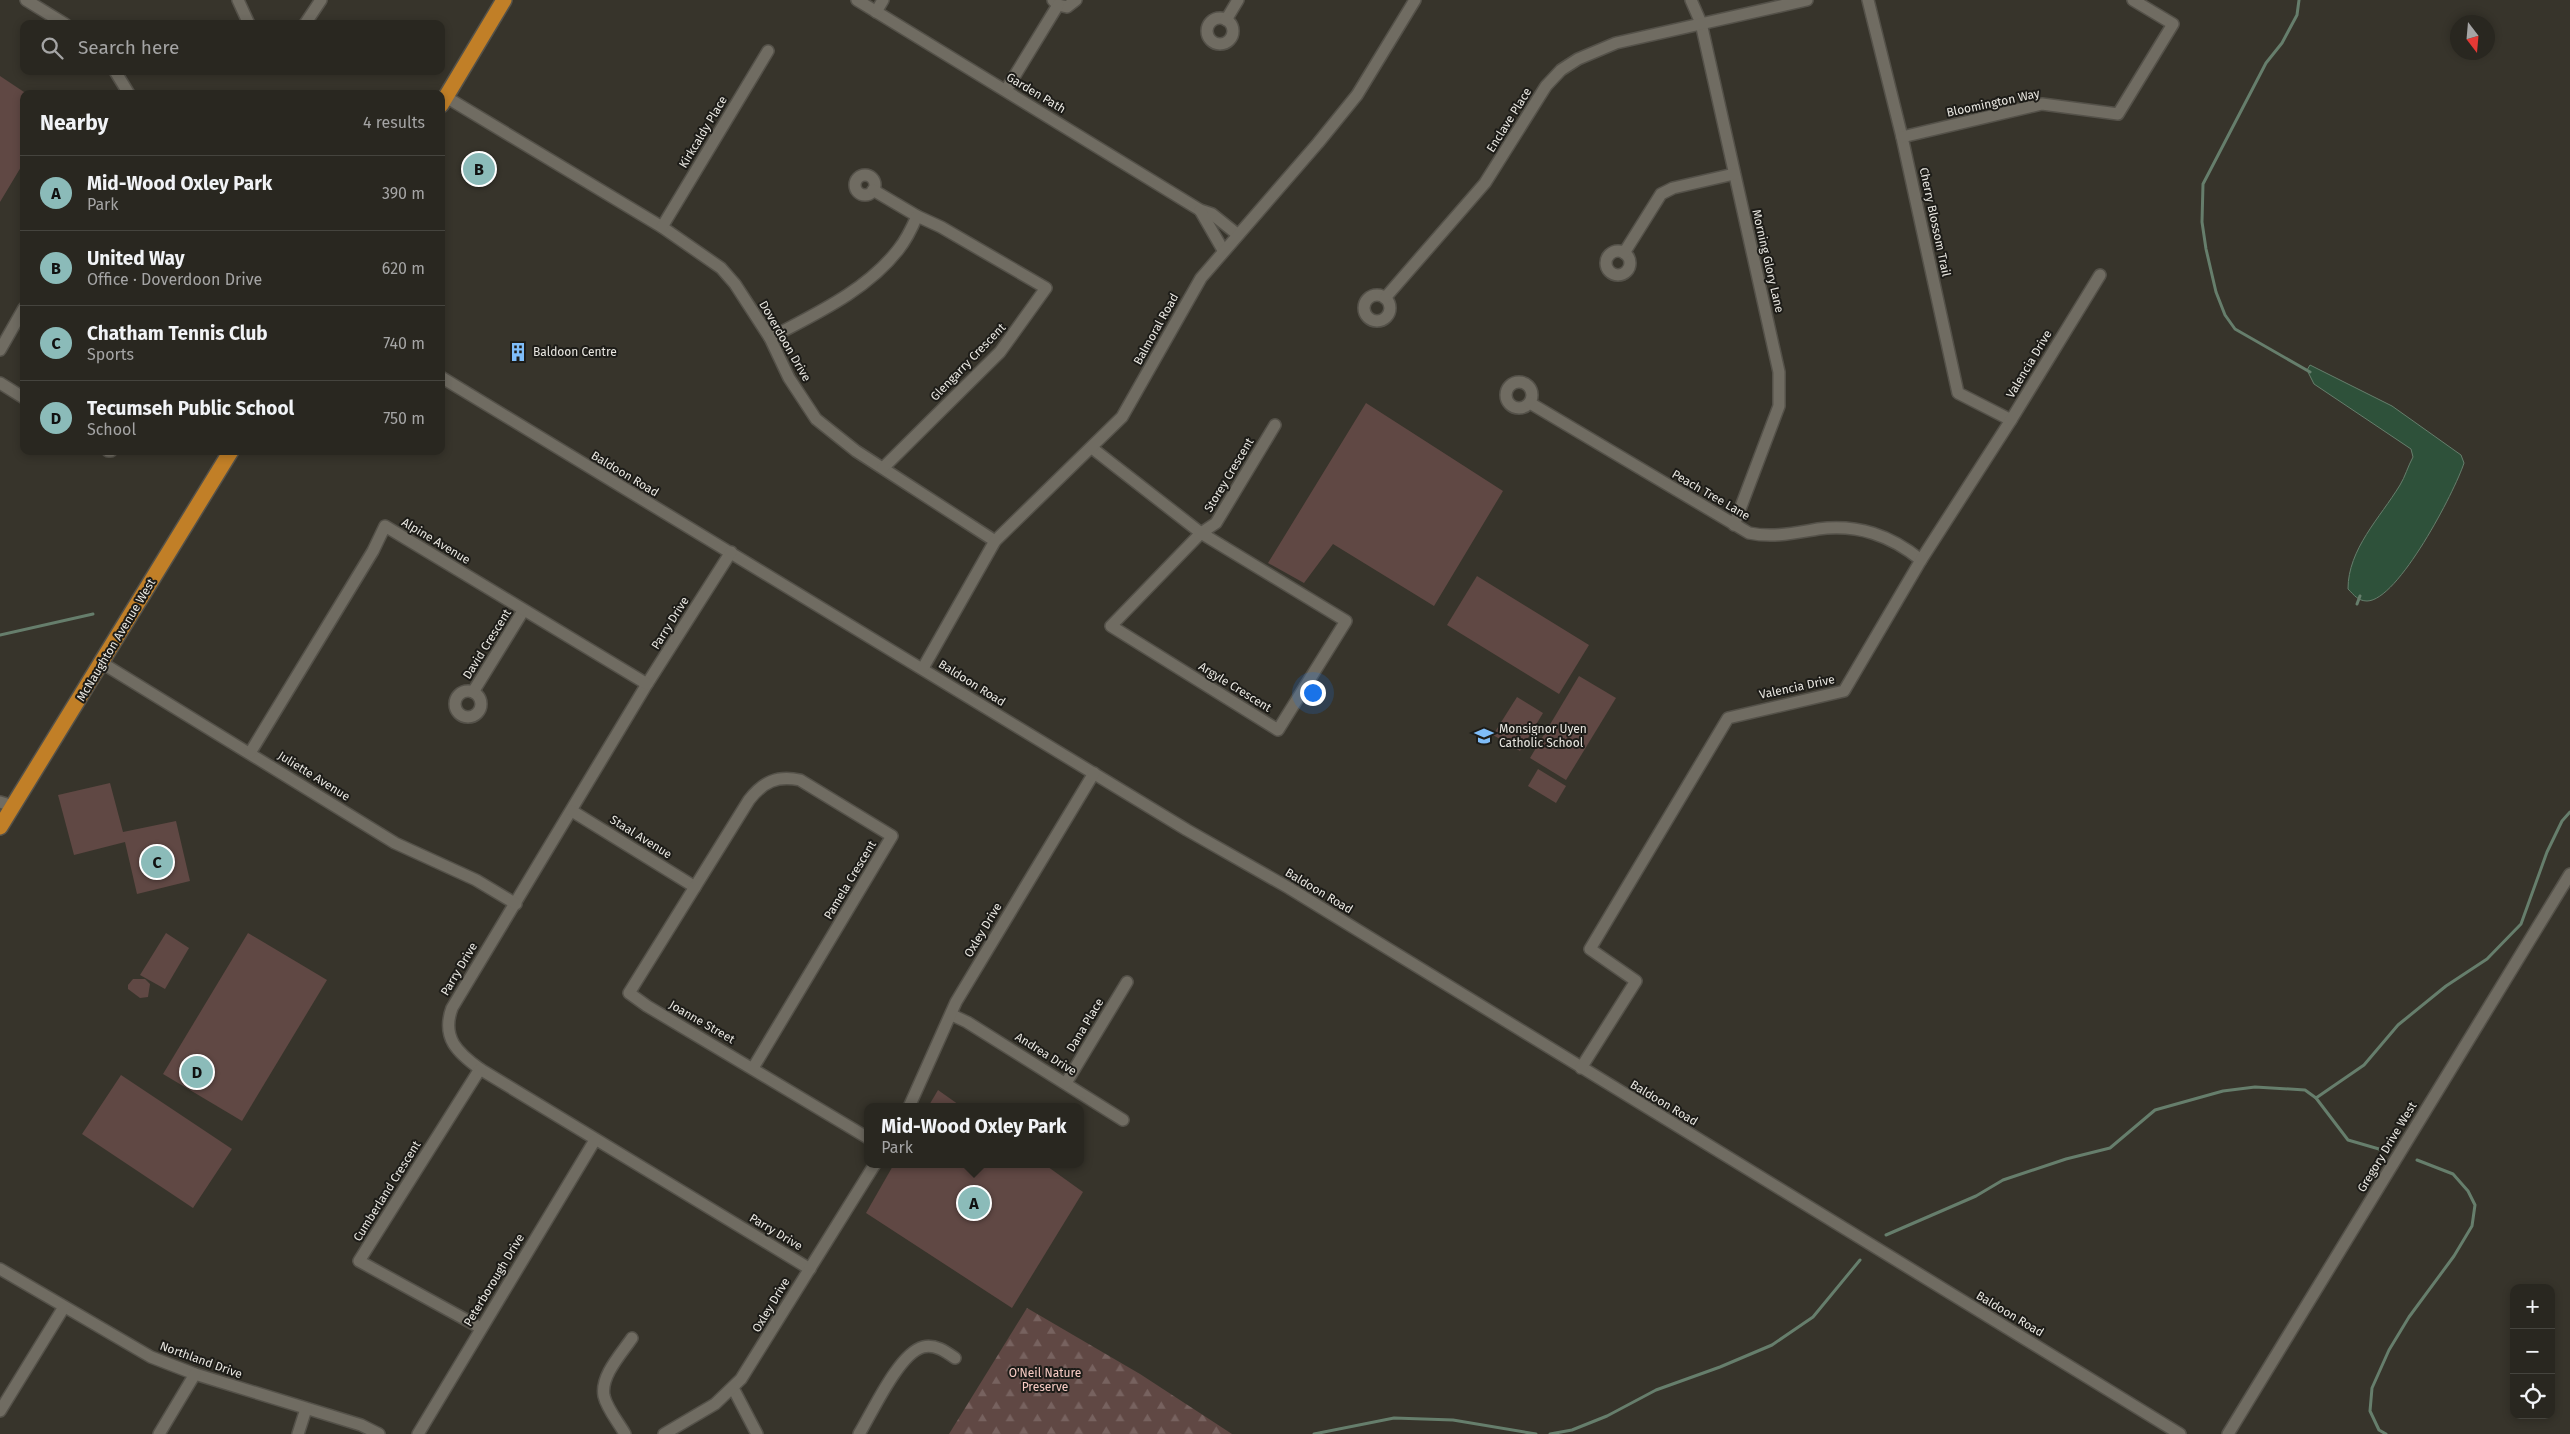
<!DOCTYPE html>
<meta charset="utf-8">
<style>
body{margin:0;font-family:"Fira Sans",sans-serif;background:#312f29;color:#f1f3f6}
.controls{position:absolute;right:15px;bottom:15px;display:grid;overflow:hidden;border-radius:10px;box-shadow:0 2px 8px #0003}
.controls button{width:45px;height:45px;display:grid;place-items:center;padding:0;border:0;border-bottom:1px solid #45443e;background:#292720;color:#f1f3f6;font:25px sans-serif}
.compass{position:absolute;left:2450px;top:15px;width:45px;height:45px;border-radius:50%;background:#292720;box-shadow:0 2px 8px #0003;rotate:164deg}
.you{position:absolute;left:1312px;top:692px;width:18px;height:18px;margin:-12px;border:4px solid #fff;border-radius:50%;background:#1a73e8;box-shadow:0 0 0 8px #1a73e833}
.badge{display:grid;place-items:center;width:32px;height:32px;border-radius:50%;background:#8bbbb9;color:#111;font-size:16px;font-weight:700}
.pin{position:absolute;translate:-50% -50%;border:2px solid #fff;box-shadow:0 1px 5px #0006}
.popup{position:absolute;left:864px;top:1103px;width:220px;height:65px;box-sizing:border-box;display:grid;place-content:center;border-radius:10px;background:#292720;filter:drop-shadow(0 1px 4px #0005);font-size:16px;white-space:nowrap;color:#a5a5a5}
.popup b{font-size:19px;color:#f1f3f6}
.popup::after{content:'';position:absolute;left:50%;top:100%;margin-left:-10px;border:10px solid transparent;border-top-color:#292720}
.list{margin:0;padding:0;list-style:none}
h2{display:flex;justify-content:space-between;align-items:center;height:65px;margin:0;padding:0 20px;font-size:21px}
h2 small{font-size:16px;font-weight:400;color:#a5a5a5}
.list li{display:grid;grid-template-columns:32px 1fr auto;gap:15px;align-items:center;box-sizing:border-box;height:75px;padding:0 20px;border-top:1px solid #45443e}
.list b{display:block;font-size:19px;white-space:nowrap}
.list p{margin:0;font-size:16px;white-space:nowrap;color:#a5a5a5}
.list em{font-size:16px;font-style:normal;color:#a5a5a5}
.icon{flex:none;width:28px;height:28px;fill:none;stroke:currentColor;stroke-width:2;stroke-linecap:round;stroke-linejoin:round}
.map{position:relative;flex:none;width:2570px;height:1434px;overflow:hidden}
.search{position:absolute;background:#292720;box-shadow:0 2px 8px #0003;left:20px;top:20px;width:425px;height:55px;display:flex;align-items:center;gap:12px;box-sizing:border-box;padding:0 18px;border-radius:10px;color:#a5a5a5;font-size:19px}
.panel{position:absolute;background:#292720;box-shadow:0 2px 8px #0003;left:20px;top:90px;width:425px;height:365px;border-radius:10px}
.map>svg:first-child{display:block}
</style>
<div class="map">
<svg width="2570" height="1434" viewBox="0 0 2570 1434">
<defs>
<pattern id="forest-firs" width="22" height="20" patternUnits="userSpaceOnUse" patternTransform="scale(1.25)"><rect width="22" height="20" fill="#604844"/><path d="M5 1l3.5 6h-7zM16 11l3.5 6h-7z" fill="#77625f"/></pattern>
</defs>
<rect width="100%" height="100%" fill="#37342b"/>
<g fill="#604844">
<path d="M0,76l27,18h-3v68l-24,40z"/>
<path d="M1366,403l137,88 -69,115 -101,-62 -29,39 -36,-20z"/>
<path d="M1477,576l112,69 -30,49 -112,-69z"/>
<path d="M1579,676l37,22 -50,82 -36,-22z"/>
<path d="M1517,697l26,16 -23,38 -27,-16z"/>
<path d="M1538,769l28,17 -10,17 -28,-17z"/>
<path d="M110,783l13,49 53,-11 14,60 -53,13 -12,-52 -51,13 -16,-60z"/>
<path d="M166,933l23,15 -24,41 -25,-14z"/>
<path d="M248,933l79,47 -85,141 -79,-47z"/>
<path d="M133,979h12l5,5 -2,13 -8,1 -12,-9v-4z"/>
<path d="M121,1075l111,74 -39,59 -111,-74z"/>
<path d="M938,1090l24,17h-34z"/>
<path d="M894,1164h150l39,28 -71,116 -146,-95z"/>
</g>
<path fill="url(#forest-firs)" d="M1027,1308l113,66 92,60h-283z"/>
<path fill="#2e513a" stroke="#667e6c" d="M2310,365l82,41 69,49 3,8c-9,28 -66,138 -97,138 -9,0 -13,-6 -19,-12 0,-40 32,-71 52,-104 5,-8 8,-19 13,-28l-2,-8 -97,-65 -7,-14z"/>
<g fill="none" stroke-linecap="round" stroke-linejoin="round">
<g stroke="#667e6c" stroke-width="3">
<path d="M2299,0l-2,15 -15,28 -16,20 -63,121 -1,38 4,27 10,43 9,23 10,14 75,43"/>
<path d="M2357,604l3,-8"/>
<path d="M0,635l93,-21"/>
<path d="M2316,1098l48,-33 34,-40 48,-39 41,-27 34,-35 26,-72 15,-31 8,-9"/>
<path d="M1886,1235l90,-39 27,-16 63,-21 44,-11 45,-38 68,-19 32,-4 50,3 11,8 32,42 31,9"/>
<path d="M1314,1434l80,-16 59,2 83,14"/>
<path d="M1550,1434l22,-4 35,-14 49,-26 64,-23 52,-22 41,-28 47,-57"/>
<path d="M2386,1434l-7,-4 -9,-19 2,-23 17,-38 20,-33 45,-61 18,-30 3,-21 -7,-14 -15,-17 -36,-14"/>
</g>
<g stroke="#545149" stroke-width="14">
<g id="minor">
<path d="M26,0l39,24"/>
<path d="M238,0l11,24"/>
<path d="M857,0l343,210 12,4 25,20"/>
<path d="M1053,0l5,5 9,2 9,-7"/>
<path d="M1691,0l10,23 78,349v34l-45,119"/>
<path d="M1868,0l34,137 56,256 53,27"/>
<path d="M876,12l7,-12"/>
<circle cx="1220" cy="31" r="13"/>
<path d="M1226,20l12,-20"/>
<path d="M305,24l16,-24"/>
<path d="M115,71l14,23"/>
<path d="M1006,90l52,-85"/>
<path d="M446,97l216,130 59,41 14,16 35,54 19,40 27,41 40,32 139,90"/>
<path d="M1902,137l140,-33 76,10 55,-90 -40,-24"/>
<circle cx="865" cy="185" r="10"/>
<path d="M873,190l44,26 24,11 105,61 -46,64 -117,116"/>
<path d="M1200,210l23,40"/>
<path d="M662,227l106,-176"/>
<circle cx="1618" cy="263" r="12"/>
<path d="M1624,253l37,-59 12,-6 61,-14"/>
<circle cx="1377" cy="308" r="13"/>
<path d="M1385,298l100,-115 61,-97 15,-16 17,-11 38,-16 191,-43"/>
<path d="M770,338c45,-24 96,-47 128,-88 8,-10 14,-22 19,-34"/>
<path d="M0,350l24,-42"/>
<path d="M441,377l746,453 102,58 891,546"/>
<circle cx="1519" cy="395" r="13"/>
<path d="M0,383l24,15"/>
<path d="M1530,403l219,130c24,5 45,0 69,-4 40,-5 72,6 103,31"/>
<path d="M1092,448l109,85 145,88 -68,109 -167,-104 90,-93 15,-10 59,-98"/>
<path d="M108,451h3"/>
<path d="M731,552l-84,132 -195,324c-11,30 6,45 28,61l330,200"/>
<path d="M102,663l293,180 81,37 40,24"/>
<path d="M923,668l72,-127 127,-124 79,-139 117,-135 39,-48 58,-95"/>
<circle cx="468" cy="704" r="13"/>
<path d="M473,692l50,-81"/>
<path d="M250,753l123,-202 12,-25 262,158"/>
<path d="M0,802l13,4"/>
<path d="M572,811l123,76"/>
<path d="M952,1015l15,7 156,98"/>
<path d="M753,1068l139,-232 -92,-56c-23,-5 -37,2 -51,20l-120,193 18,13 221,132"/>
<path d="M1581,1068l55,-87 -46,-32 138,-231 116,-27 77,-131 90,-140 89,-145"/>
<path d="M480,1069l-121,192 122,67"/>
<path d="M1066,1083l61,-101"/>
<path d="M909,1107l47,-105 138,-229"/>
<path d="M0,1269l151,88 44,17 166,51 18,9"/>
<path d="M733,1388l24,46"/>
<path d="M0,1411l64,-104"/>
<path d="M159,1434l36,-60"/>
<path d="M298,1434l8,-25"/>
<path d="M418,1434l177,-294"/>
<path d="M625,1434c-6,-11 -18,-25 -21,-38 -4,-20 18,-43 28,-58"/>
<path d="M664,1434l51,-30 26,-25 134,-215"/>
<path d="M859,1434c13,-21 40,-81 64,-87 12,-3 22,4 32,11"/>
<path d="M2228,1434l342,-560"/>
</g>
</g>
<g stroke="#545149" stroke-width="18">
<g id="major">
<path d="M441,105l63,-105"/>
<path d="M0,827l231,-376"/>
</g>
</g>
<use href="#minor" stroke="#706c62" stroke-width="11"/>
<use href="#major" stroke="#c17f27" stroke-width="15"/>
</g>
<defs>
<g id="building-bare" transform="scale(1.5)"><path d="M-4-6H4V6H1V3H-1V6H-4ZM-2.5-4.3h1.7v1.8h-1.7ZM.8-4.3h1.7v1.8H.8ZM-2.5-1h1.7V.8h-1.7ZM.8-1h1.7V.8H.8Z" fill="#7fbdf9" stroke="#1d1c18" stroke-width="2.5" paint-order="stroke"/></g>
<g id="school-bare" transform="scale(1.5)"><path d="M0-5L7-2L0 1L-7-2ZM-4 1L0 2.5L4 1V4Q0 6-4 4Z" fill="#7fbdf9" stroke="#1d1c18" stroke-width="2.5" paint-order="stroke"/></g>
</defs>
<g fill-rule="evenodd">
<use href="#building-bare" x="518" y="352"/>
<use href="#school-bare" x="1484" y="736"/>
</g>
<g text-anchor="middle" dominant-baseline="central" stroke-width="4" stroke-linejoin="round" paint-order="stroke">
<g font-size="12" fill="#e9e7e1" stroke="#1d1c18">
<text transform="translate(1036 93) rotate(31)">Garden Path</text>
<text transform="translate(1993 103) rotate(-12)">Bloomington Way</text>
<text transform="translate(1509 120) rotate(-58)">Enclave Place</text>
<text transform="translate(703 132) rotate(-59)">Kirkcaldy Place</text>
<text transform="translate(1935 222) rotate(78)">Cherry Blossom Trail</text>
<text transform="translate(1768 261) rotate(77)">Morning Glory Lane</text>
<text transform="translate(1156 329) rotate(-61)">Balmoral Road</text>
<text transform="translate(785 341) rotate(60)">Doverdoon Drive</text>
<text transform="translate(968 362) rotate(-46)">Glengarry Crescent</text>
<text transform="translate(2029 364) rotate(-59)">Valencia Drive</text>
<text transform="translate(625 474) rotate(31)">Baldoon Road</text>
<text transform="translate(1229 475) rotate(-59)">Storey Crescent</text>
<text transform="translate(1711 495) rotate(30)">Peach Tree Lane</text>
<text transform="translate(436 541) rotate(31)">Alpine Avenue</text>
<text transform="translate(670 623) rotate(-58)">Parry Drive</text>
<text transform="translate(116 640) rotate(-59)">McNaughton Avenue West</text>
<text transform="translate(487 644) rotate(-58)">David Crescent</text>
<text transform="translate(972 683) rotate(32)">Baldoon Road</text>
<text transform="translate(1235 687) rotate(32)">Argyle Crescent</text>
<text transform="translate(1797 687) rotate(-12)">Valencia Drive</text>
<text transform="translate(314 776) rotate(32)">Juliette Avenue</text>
<text transform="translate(641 837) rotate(32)">Staal Avenue</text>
<text transform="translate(850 880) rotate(-59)">Pamela Crescent</text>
<text transform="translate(1319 891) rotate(31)">Baldoon Road</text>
<text transform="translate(983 930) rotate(-59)">Oxley Drive</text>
<text transform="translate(459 969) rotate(-59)">Parry Drive</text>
<text transform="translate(702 1022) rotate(30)">Joanne Street</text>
<text transform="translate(1085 1025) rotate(-59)">Dana Place</text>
<text transform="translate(1046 1054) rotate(32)">Andrea Drive</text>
<text transform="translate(1664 1103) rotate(31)">Baldoon Road</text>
<text transform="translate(2387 1147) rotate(-59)">Gregory Drive West</text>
<text transform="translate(387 1191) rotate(-58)">Cumberland Crescent</text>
<text transform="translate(776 1232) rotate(31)">Parry Drive</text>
<text transform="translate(494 1280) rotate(-59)">Peterborough Drive</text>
<text transform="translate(771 1305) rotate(-59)">Oxley Drive</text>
<text transform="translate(2010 1314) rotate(31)">Baldoon Road</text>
<text transform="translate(201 1360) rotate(20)">Northland Drive</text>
</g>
<g font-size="12" fill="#e9e7e1" stroke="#1d1c18" text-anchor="start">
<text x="533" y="352">Baldoon Centre</text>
<text x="1499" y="729">Monsignor Uyen<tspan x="1499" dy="14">Catholic School</tspan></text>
</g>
<g font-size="12" fill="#f8ccc5" stroke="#1d1c18">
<text x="1045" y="1373">O'Neil Nature<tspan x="1045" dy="14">Preserve</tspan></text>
</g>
</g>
</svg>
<div class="controls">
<button>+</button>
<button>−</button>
<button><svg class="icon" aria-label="locate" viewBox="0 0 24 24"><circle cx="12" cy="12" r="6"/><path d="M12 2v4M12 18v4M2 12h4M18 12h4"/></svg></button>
</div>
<svg class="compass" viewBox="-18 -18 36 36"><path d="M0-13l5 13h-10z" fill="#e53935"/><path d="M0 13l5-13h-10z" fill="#a5a5a5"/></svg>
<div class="you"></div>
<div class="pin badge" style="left:974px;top:1203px">A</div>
<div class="popup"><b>Mid-Wood Oxley Park</b>Park</div>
<div class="pin badge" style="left:479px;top:169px">B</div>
<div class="pin badge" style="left:157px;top:862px">C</div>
<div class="pin badge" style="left:197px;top:1072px">D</div>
<div class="search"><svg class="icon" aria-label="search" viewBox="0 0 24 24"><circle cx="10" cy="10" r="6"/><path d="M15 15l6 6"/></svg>Search here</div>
<section class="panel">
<h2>Nearby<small>4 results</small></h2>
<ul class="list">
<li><span class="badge">A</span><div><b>Mid-Wood Oxley Park</b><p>Park</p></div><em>390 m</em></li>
<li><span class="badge">B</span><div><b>United Way</b><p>Office · Doverdoon Drive</p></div><em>620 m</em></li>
<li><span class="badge">C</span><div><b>Chatham Tennis Club</b><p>Sports</p></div><em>740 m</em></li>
<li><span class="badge">D</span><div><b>Tecumseh Public School</b><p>School</p></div><em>750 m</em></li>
</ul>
</section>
</div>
